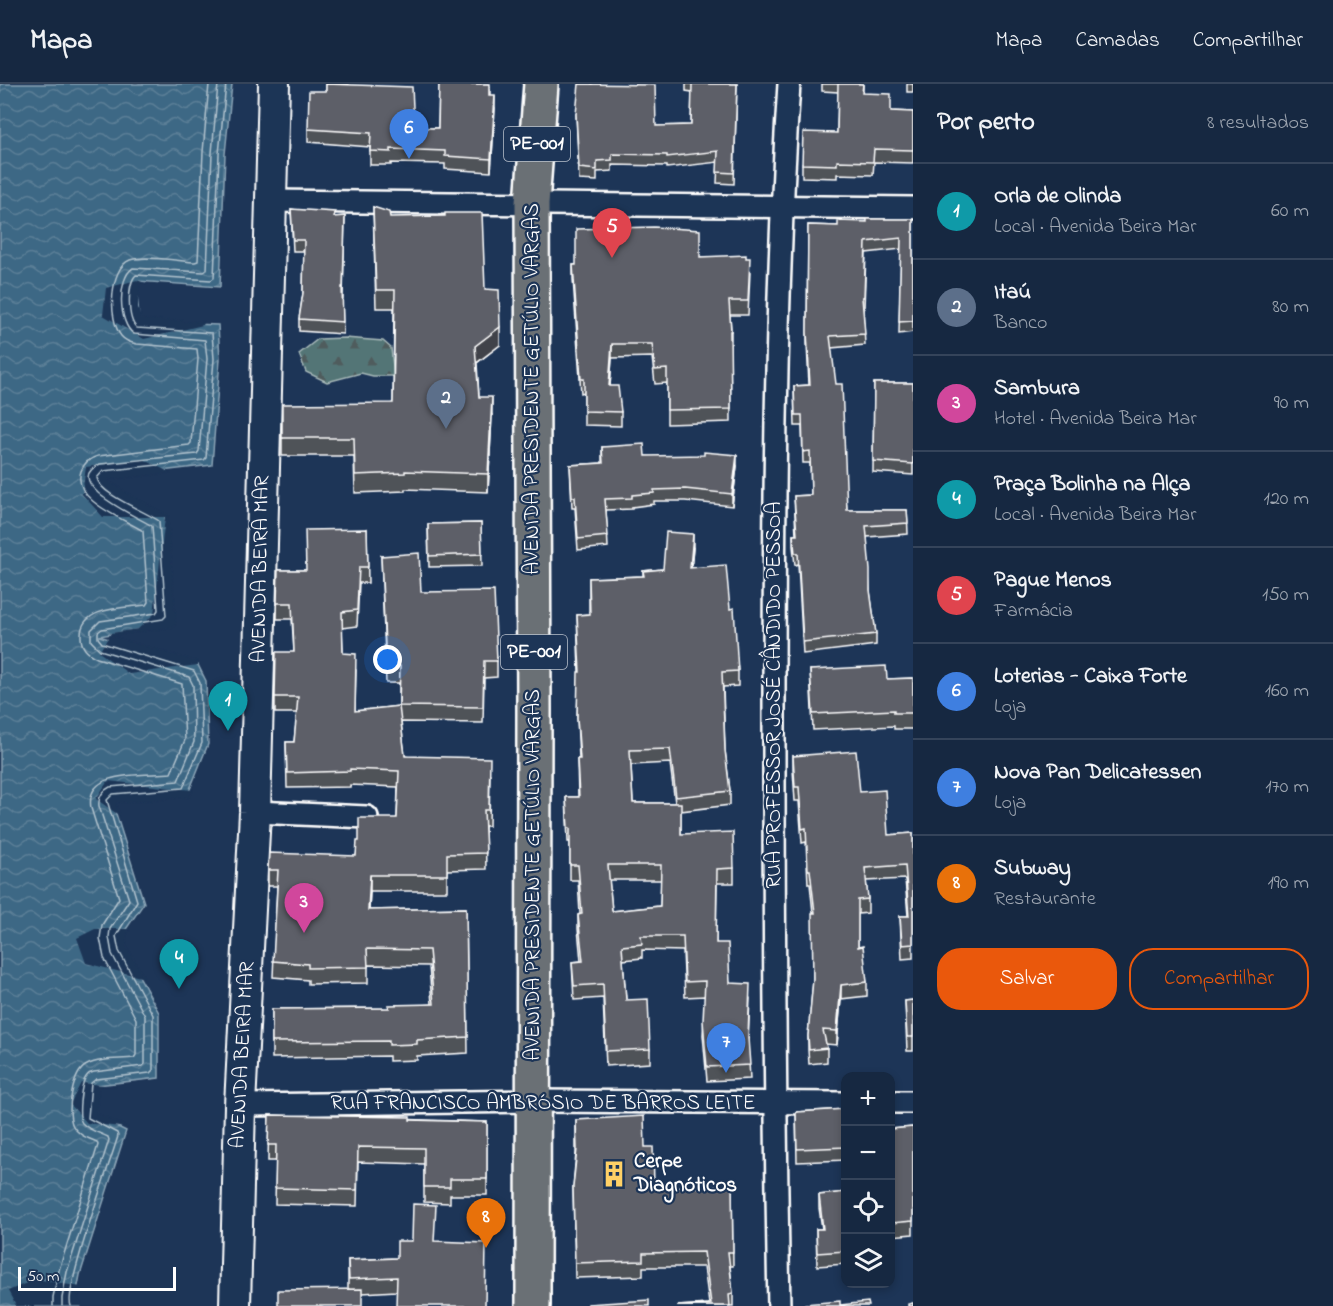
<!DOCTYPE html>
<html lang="pt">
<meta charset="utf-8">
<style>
body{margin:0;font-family:"Indie Flower",sans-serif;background:#23344c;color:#f1f3f6}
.controls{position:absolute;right:18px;bottom:18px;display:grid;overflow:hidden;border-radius:12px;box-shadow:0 3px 9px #0003}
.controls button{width:54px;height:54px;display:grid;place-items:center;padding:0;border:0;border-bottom:2px solid #35445a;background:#162841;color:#f1f3f6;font:30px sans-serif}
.scale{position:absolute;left:18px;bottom:15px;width:158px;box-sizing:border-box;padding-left:6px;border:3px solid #fff;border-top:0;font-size:16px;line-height:21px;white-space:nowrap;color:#fff;-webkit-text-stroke:4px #1d3557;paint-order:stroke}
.you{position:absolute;left:388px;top:576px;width:21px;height:21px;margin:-15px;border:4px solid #fff;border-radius:50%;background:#1a73e8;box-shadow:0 0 0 9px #1a73e833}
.badge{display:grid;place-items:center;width:39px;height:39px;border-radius:50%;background:#ea580c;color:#fff;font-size:20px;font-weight:700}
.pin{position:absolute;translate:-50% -50px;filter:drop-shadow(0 2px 3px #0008)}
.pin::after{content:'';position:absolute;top:32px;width:21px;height:18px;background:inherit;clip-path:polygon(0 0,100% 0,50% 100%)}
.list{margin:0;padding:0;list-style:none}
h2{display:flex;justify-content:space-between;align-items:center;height:78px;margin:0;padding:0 24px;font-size:26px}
h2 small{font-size:20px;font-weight:400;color:#9ea6b1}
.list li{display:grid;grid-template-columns:39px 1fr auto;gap:18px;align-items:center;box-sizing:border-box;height:96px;padding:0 24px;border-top:2px solid #35445a}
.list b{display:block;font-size:22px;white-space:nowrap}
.list p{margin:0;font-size:20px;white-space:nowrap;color:#9ea6b1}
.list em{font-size:20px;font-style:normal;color:#9ea6b1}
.actions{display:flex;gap:12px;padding:18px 24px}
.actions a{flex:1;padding:14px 0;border:2px solid #ea580c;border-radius:24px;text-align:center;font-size:21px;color:#ea580c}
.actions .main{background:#ea580c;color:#fff}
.icon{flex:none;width:33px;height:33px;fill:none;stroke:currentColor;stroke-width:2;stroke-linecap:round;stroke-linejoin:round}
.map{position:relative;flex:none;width:913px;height:1222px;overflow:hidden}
header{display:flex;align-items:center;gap:36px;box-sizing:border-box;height:84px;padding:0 30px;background:#162841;border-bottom:2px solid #35445a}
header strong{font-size:28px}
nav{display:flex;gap:33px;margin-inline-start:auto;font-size:21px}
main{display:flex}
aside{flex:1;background:#162841}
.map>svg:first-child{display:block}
</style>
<header>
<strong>Mapa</strong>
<nav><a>Mapa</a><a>Camadas</a><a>Compartilhar</a></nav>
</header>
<main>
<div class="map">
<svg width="913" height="1222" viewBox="0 0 913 1222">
<defs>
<pattern id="forest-firs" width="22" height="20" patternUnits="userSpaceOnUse" patternTransform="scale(1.5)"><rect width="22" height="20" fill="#537576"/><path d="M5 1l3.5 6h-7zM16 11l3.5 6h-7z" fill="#4f5c5d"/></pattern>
<pattern id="water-waves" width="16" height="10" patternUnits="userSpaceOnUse" patternTransform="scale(1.5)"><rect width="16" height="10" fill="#3e6885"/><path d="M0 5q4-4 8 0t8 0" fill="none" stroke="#5b7f97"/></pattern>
</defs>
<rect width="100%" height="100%" fill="#1d3557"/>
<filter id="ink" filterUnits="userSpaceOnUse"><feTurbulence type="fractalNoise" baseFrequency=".0167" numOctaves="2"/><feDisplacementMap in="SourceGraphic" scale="12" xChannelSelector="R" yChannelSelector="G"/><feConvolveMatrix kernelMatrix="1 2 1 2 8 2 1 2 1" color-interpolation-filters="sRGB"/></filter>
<g filter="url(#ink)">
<path fill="url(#forest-firs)" stroke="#a9baba" stroke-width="1.5" d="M345,254l38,3 8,7 3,28h-21l-12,-3 -34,9 -21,-10 -7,-18 19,-15z"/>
<path fill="url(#water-waves)" stroke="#8ba4b6" stroke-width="1.5" d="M0,0h232l-7,70 -5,133 -83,-6 2,41 79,3 2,34 -8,106 -111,13 28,21 36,17 8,108 -74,12 99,29 8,16 2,63 -20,50 -76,7 32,102 -22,32 2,13 35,65v65l-62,7 -4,30 33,16 -46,144 -5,26 5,5h-80z"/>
<g fill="#1d3557">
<path d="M137,196l11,4h-8l-2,23 3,12 64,3 -2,3 -59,14 -41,-24 3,-27z"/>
<path d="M143,375l28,14 -63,7 23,16 37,19 8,109 -3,3 -62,9 87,26v3l-69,9 -30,-22 12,-19 27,-4 16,-15 11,-97h-62l-21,-23 4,-27z"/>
<path d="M108,697l55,6 30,3 -4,7 -73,6 4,13 -24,-17z"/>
<path d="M95,845h35l-4,6 1,12 17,31 -58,-15 -9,-25z"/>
<path d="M81,999l35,3 -17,1 -3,26 32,15 -41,-5 -17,-19z"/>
<path d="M36,1195l45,8 -3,13 5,6h-67l-8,-15z"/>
</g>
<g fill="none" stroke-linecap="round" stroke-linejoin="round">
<g stroke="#b2c3ce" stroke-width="1.5">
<path d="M53,1222v-9l6,-27 39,-125 -1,-3c-9,-4 -19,-7 -24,-16 -7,-13 -1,-54 14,-61 13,-7 33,-5 47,-7l2,-3v-36l-32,-61 -4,-20 2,-13 17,-27 -28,-90c-7,-40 55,-32 80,-35l14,-33 -3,-56 -85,-26c-9,-4 -16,-11 -16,-21 -2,-31 45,-29 65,-32l2,-3 -5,-71c-18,-12 -72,-30 -62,-60 3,-8 9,-13 17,-15l91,-11 2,-2 7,-84 -1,-10 -60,-5c-6,-1 -12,-3 -16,-8 -13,-16 -12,-68 9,-76 13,-5 50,1 65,2l3,-1 5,-109 6,-68"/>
<path d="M62,1222v-8l5,-26 42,-132 -1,-3c-8,-4 -20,-7 -26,-14 -5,-7 -1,-40 4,-46 3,-4 4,-4 8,-5l49,-6 2,-2v-48l-33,-62 -3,-17 1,-8 19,-29 -30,-94c-1,-9 3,-15 11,-19l68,-6 16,-39 -1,-57 -4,-8 -89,-27 -9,-9v-11l9,-9 56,-8 2,-3 -6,-84c-12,-8 -94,-43 -52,-62l97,-10 2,-3 8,-92 -2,-19 -71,-6c-16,-10 -17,-56 -1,-66l71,4 3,-2 5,-117 6,-69"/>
<path d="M71,1222c-8,-15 40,-145 47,-170l-1,-3 -29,-15 3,-35 5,-4 54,-6 3,-3v-55l-34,-64 -3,-15 21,-35 -30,-101 6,-6 70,-6 19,-45 -2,-60 -6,-12 -92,-28 -4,-5v-6l4,-3 61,-10 3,-3 -7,-95c-14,-10 -59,-26 -62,-43l6,-7 101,-11 2,-2 8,-99 -2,-26 -75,-5c-10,-8 -10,-45 -1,-53l75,5 3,-2 5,-124 7,-70"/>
</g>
<g stroke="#fff" stroke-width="26">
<g id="minor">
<path d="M272,117l641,7"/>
<path d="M255,728l112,5"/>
<path d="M890,1018h23"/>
<path d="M240,1021l294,-4 312,2"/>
<path d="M779,1222c-4,-192 -5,-385 -5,-577 0,-215 1,-431 15,-645"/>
</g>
</g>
<g stroke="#fff" stroke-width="34">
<path id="secondary" d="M235,1222l5,-201 15,-293 19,-728"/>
</g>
<g stroke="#fff" stroke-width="38">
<path id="primary" d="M533,1222l1,-597 -2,-506 9,-119"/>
</g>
<use href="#minor" stroke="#1d3557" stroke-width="21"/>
<use href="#secondary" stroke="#1d3557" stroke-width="30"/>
<use href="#primary" stroke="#6a7074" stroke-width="33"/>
</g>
<g fill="#505259" stroke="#fff" stroke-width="1.5" fill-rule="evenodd">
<path d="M326,0h22v1l66,43h24l1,-44h51v11l5,13 -4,64 -46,-3v-5l-54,-1v2h-21v-18l-62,-5v-13l18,-38z"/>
<path d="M686,0h51l-3,100 -17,-1 1,-21 -51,6v-2l-55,-1v6l-15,1v9l-18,-1 -3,-66 80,12 35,-1 1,-33 -6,-1z"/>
<path d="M822,0h41v9l28,18 22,1v51l-39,-1 -1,13 -36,-1v4l-35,-1v-13l35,-31 1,-41 -16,-1z"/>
<rect x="907" y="0" width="6" height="8"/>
<path d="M373,123l17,10 95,72 15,56 -23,18 2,34 13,18 -4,77 -83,-3v2l-50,2 -1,-37h-72v-18l111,-35 1,-95h-18z"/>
<path d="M291,125l44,8 10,-1 -2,83h-1l1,35 -44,-3v-12l4,-26 1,-42h-11z"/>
<path d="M913,135v113l-14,2 2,-85 -35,4 -2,55h-1l2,37 -34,3 16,162h60l1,24 -41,3 3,54 6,43v11l-73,9 -5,-90 -3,1 -2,-19v-11h3l-2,-39 17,-1 -1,-32h-7l-1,-37h-7l-1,-40 15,-1 -2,-41 1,-119 30,1 29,-4z"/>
<path d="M700,173l46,1 4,14 -2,43h-18l1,16v13h-1l1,78 -64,2v-41l-12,1 -3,-27 -40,1 -2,28 11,26v14l-37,-1v-33l-3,1 -8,-114v-14z"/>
<path d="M874,299h39v92l-40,-3z"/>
<path d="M602,363l43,9 92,10 -5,40 -47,-5h-31v3l-22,3v2l-26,1 2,37 -30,3 -3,-42h-3l-2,-43 32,-2z"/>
<path d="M481,439l1,43 -53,1 -1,-43z"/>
<path d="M367,445l1,54h-9l-2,43 -15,2 1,25 13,17 -1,41 44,-5v-23h-13l-5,-127 40,36 76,69v16l-13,1 -1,45 -82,-1 4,34 85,18 -1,52h-4l1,43 -39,1v21h-77l-1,19 97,-2 2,145 -51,3v4l-28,1v-5l-117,2v-49l117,-1 43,-4 -3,-38 -61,-1v18l-60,1v-4l-35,-3 4,-91h-9v-16l88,-14 3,-15 38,-23 1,-31 -48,-2v2l-63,1 -1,-46h8l3,-29h-22v-16l19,-45 -2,-33h-15l1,-49h28z"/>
<path d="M693,464l-2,20 39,41 8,62v15l-15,1 2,63 5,41v14l-49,6v23l53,34v15h-17l-1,60 14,40 20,15 -2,46 2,35 -43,2 -4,-46 2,-39 -20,1 -2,-46 -41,-1v8l-19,2 3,40 24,49v14l-44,3 -3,-68 -29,2 -2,-38 9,-1 -3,-32v-14l2,-1 -2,-34h-8v-38h-2l-2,-45h12l-1,-38h2l-2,-41 2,-46 -2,-57 12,-1v-36l54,-2v-5l20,-2zM670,679l5,40h-42l-2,-38zM609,796h52l-1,26 -48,5z"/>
<path d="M810,586l77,9 26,-1v51h-19v-3l-81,4z"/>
<path d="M793,672l67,36 28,43 25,-2v125l-11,1 -2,-43h8l-3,-37 -39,2 2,18v14l-10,1v33l9,35v14l-26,3 -4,46 -11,-1 1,4v14l-18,2 -1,-14v-14l5,-55v-68l-3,-29h-2l-2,-42 -4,1 -3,-42h-4l-2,-31z"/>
<path d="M913,916v51h-6l-2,-50z"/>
<path d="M846,1025v51l-49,2 -1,-50z"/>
<path d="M269,1031l218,7v73h-37v8l-26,-1v-38l-66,-2 -1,44 -82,-2 1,-43h-8z"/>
<path d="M576,1036l69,27 9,38 9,3 69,-2 1,80h-3l3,27v13h-56l32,-2 -5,-37h-61v9l-68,2 -2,-91 3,-34z"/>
<path d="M913,1043v107l-22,2v-107z"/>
<path d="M846,1108v72l-29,2 -1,-37h6l-3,-21v-13z"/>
<path d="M436,1135l-40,72 -34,2 -14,-4v-29l49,-2 15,-17z"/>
</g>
<g fill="#414248" stroke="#fff" stroke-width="1.5">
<path d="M495,11v13l-4,64v-13z"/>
<path d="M500,243v18l-25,19v-18z"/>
<path d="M612,260v14l-3,42v-14z"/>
<path d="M492,313v18l-4,77v-18z"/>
<path d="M737,371v11l-5,40v-12z"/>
<path d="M693,450v14l-3,35v-15z"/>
<path d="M370,791v16l-2,35v-16z"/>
<path d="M841,901v14l-4,46v-14z"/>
</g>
<g fill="#5d5f67" stroke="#fff" stroke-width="1.5" fill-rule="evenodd">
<path d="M326,0l86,3 2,41h24l1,-44h50v11h6l-4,64 -46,-3v-5l-54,-2v3l-21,-1 1,-18 -63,-4 1,-38h17z"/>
<path d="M579,0l76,1 1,41 35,-1 1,-41h45l-3,89 -17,-1 1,-21 -51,6v-2l-55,-1v6l-15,1v9l-18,-2 -3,-54z"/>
<path d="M838,0h25l-1,9 29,1v17l22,1v38l-39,-1 -1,13 -36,-1v4l-35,-1 1,-32 34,1z"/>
<path d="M373,123l16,5 1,5 55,-1v-3h37l3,76 14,1 1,37 -25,19 4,51h13l-4,77 -83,-3v2l-50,2 -1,-37h-72v-34l111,-1 2,-113h-19z"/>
<path d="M291,125l44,3 -1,5 11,-1 -2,71h-1l1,35 -44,-3 4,-26 1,-53h-11z"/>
<path d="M867,135h46v102l-14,1 2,-84 -35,4 -2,55h-2l3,37 -35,2 6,48h6l5,126h60l1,13 -42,3 4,44v20l6,44 -73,8 -5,-89h-3l-2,-18h4l-3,-39 17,-1 -1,-44 -7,1 -1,-37h-7l-1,-29 16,-1 -3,-53 1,-107 30,1v-5l29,1z"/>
<path d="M654,143l46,3v27l46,-2v3h4l-2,43h-19l2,30h-1l1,78 -64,1v-41l-12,1 -3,-26h-40l-3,42h9l3,26 -37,-1v-32h-3l-8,-114h3v-36z"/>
<path d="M874,299h39v81l-40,-3z"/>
<path d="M644,360l1,12 59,-1v-3l33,3 -5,39 -47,-5 -31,1v3l-22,2v3l-27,1 3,37 -30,3 -3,-42h-3l-2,-32 33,-2 -1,-16z"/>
<path d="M481,439l1,31 -53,2 -1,-32z"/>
<path d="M367,445l1,38h-9l-2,43 -15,2 1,41 13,1 -1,57 44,-5 6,50 85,2 -1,52h-5l2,43 -39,1v21h-77l-2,35 98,-2 2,129 -51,3v4l-28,1v-4l-117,1v-33l117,-1 -1,-3 46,-1 -5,-54 -62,-1 1,18 -60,1v-4l-35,-3 5,-91h-10l1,-17 87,3 1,-15h2v-23h38l2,-47 -49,-2v2l-63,2 -1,-31h8l4,-45h-23l1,-45h18l-2,-49h-15l1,-33h28l-1,-40z"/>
<path d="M666,448l27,2 -3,34 36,-3 4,44 4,-1 4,63 -16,1 3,78 5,41 -54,6 -6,-48 -40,1 3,53h48v31l52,-2 1,36 -17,1 -1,74h12l2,40 20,1 -2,54 2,27 -43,2 -4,-46 2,-40 -20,1 -2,-46h-42l1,8 -20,2 4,54 22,-1 2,50 -44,2 -3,-67 -29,2 -2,-24 11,-1 -5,-46 4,-1 -4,-49h-8v-37h-2l-2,-31h13l-2,-38h3l-3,-41 1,-46h2l-3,-57 13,-1 -1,-36 55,-2 -1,-5 20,-2zM608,781h53l-1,41 -48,5z"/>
<path d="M419,469l2,39 73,-1 3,70h-13l-1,46 -84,-1 1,-40 -14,1 -5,-111z"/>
<path d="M886,582l1,13 26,-1v35h-19v-3l-81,4 -3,-44z"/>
<path d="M856,667l4,41 25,-2 3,45 25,-2v111l-11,1 -2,-29h9l-4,-51 -40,3 3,31 -10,1v47l5,-1 4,36 -26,3 -4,46 -14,-1 4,18 -18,2 -1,-14 5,-57 -1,-66h3l-5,-43h-2l-2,-42 -4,1 -3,-42h-4l-2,-31z"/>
<path d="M913,916v37h-6l-2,-36z"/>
<path d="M846,1025v38l-49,2 -1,-37z"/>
<path d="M269,1031l141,2v3l77,2v57h-37v8h-26v-39l-66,-1 -1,43 -82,-2 1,-43h-8z"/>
<path d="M644,1032l1,31h8l1,38 9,-1v4l69,-2 1,66h-5l5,41 -4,1 1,12h-53l34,-2 -7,-52 -61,1v8l-68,2 -2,-76 4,-38 -1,-29z"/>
<path d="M913,1043v94l-22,2v-94z"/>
<path d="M846,1108v59l-29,2 -1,-24h7l-4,-34z"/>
<path d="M413,1120l23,1 -2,36 52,2 -1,63h-89l1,-29 -48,2 -1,-19 49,-2v-17h15z"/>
<path d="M362,1205v17h-84v-16z"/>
<path d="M649,1216v6h-61v-2z"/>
<path d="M840,1217v4l28,-3 1,4h-64v-2z"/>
<path d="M913,1219v3h-5v-2z"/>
</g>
</g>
<defs>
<g id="building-bare" transform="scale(2.07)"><path d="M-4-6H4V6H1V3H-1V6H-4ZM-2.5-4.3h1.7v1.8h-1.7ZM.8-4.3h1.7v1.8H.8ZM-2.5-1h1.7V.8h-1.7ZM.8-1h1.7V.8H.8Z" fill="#ffd166" stroke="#1d3557" stroke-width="2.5" paint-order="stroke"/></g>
</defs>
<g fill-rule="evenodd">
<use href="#building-bare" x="614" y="1090"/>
</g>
<g text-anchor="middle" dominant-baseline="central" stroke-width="4.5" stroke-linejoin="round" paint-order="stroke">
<g fill="#1d3557" stroke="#bbc2cd" stroke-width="1.5">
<rect x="504" y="43" width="66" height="34" rx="4.5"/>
<rect x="501" y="551" width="66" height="34" rx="4.5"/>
</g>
<g font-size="20" font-weight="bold" fill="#fff">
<text x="537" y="60">PE-001</text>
<text x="534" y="568">PE-001</text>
</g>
<g font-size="21" fill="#fff" stroke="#1d3557">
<text transform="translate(533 305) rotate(-90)">AVENIDA PRESIDENTE GETÚLIO VARGAS</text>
<text transform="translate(261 485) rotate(-89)">AVENIDA BEIRA MAR</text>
<text transform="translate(775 611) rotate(-90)">RUA PROFESSOR JOSÉ CÂNDIDO PESSOA</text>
<text transform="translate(534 791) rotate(-90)">AVENIDA PRESIDENTE GETÚLIO VARGAS</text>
<text transform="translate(243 971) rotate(-87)">AVENIDA BEIRA MAR</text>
<text x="543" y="1020">RUA FRANCISCO AMBRÓSIO DE BARROS LEITE</text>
</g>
<g font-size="21" font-weight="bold" fill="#fff" stroke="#1d3557" text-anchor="start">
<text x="634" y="1078">Cerpe<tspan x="634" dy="24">Diagnóticos</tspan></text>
</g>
</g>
</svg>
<div class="controls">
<button>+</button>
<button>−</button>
<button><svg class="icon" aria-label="locate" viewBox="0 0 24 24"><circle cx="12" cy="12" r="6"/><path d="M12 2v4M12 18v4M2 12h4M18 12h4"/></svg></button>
<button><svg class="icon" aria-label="layers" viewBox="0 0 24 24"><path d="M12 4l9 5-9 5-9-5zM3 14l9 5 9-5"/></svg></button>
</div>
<div class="scale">50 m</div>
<div class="you"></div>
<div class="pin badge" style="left:228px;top:647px;background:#0f9aa8">1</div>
<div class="pin badge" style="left:446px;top:345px;background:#5c6f8a">2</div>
<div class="pin badge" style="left:304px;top:849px;background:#d1479c">3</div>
<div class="pin badge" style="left:179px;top:905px;background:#0f9aa8">4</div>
<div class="pin badge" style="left:612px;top:174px;background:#e0444e">5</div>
<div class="pin badge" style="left:409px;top:75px;background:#3f7fe0">6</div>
<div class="pin badge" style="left:726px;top:989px;background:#3f7fe0">7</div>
<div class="pin badge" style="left:486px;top:1164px;background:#e8710a">8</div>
</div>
<aside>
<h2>Por perto<small>8 resultados</small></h2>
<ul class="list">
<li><span class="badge" style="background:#0f9aa8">1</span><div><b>Orla de Olinda</b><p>Local · Avenida Beira Mar</p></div><em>60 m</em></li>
<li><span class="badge" style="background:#5c6f8a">2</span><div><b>Itaú</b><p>Banco</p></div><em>80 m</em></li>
<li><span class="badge" style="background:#d1479c">3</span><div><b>Sambura</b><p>Hotel · Avenida Beira Mar</p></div><em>90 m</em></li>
<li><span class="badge" style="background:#0f9aa8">4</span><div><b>Praça Bolinha na Alça</b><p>Local · Avenida Beira Mar</p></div><em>120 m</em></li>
<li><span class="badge" style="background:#e0444e">5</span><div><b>Pague Menos</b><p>Farmácia</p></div><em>150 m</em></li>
<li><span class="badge" style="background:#3f7fe0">6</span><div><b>Loterias - Caixa Forte</b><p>Loja</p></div><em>160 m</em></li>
<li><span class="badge" style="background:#3f7fe0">7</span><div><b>Nova Pan Delicatessen</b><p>Loja</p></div><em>170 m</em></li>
<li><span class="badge" style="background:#e8710a">8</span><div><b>Subway</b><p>Restaurante</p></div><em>190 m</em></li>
</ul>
<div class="actions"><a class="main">Salvar</a><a>Compartilhar</a></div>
</aside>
</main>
